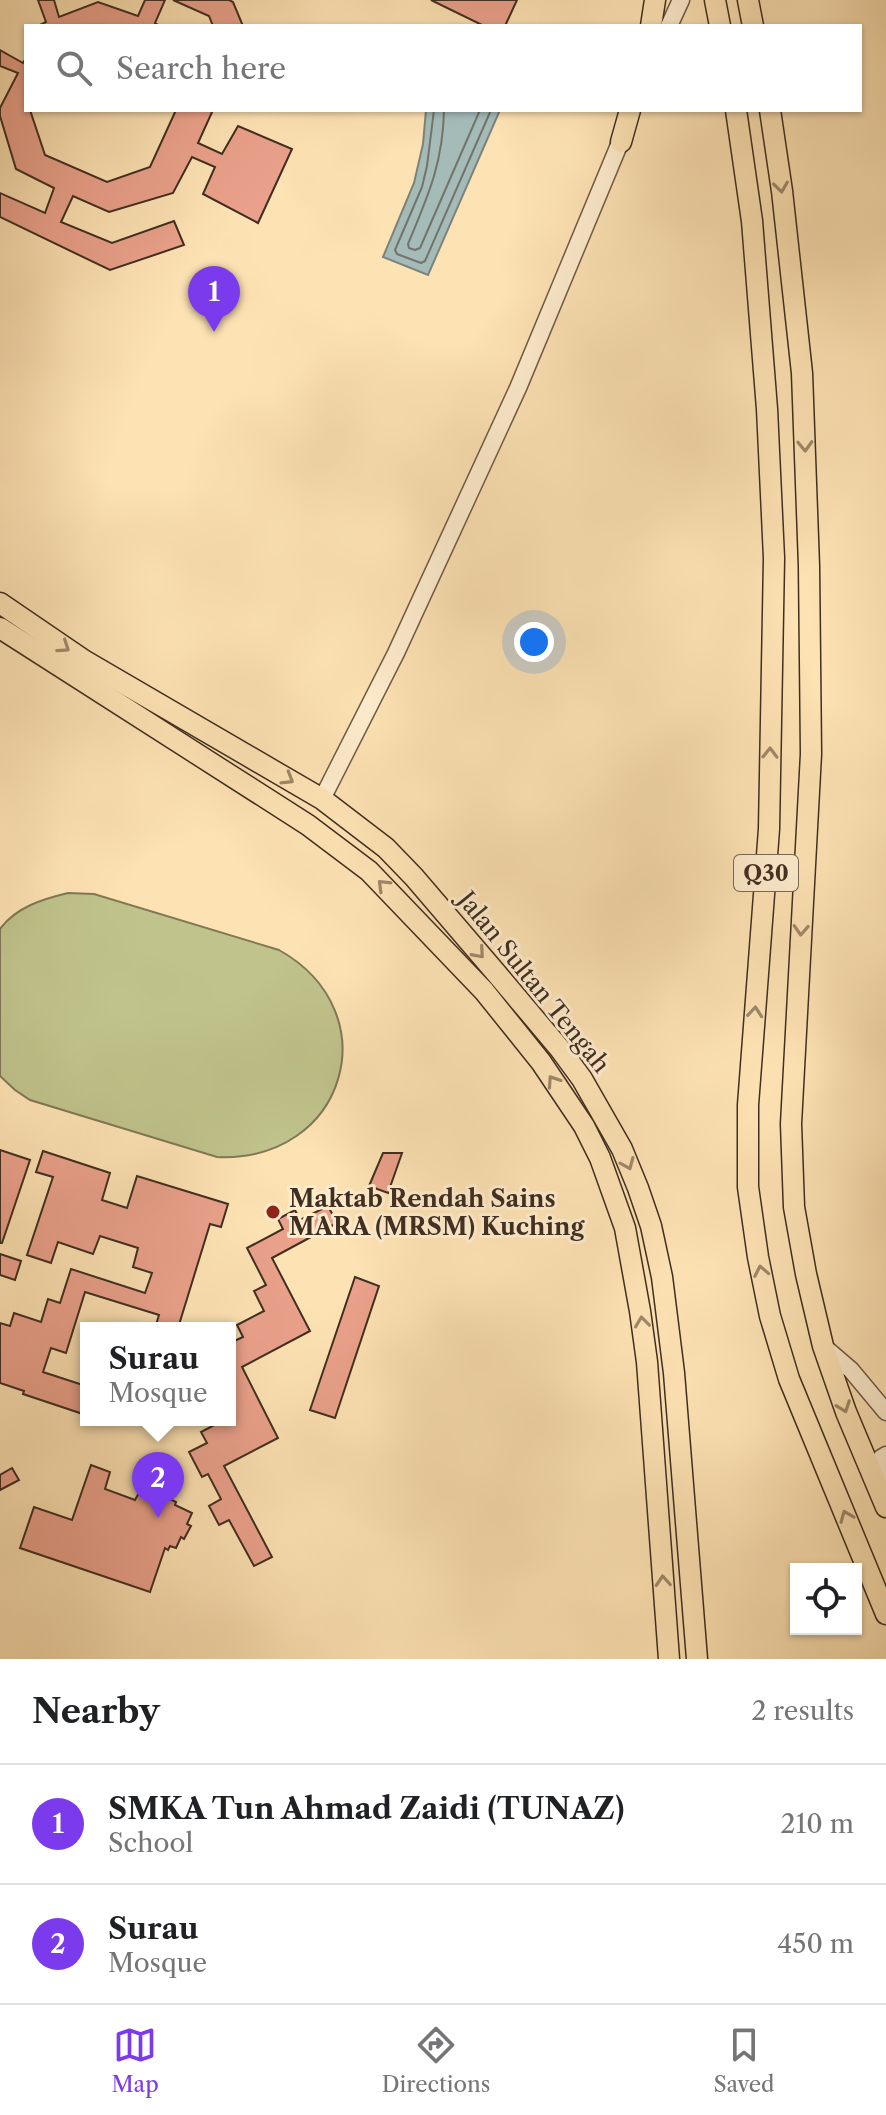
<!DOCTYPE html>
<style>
body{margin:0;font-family:"Libre Caslon Text",serif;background:#f2f2f2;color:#202124}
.controls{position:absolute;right:24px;bottom:24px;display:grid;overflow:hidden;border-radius:0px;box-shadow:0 2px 6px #0004}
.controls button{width:72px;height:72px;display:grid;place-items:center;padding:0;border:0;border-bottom:2px solid #e0e0e0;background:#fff;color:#202124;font:40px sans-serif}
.you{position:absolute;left:534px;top:642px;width:28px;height:28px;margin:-20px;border:6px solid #fff;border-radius:50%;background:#1a73e8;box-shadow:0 0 0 12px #1a73e833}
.badge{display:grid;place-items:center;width:52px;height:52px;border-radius:50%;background:#7c3aed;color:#fff;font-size:26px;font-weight:700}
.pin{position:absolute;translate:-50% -66px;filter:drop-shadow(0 2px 4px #0008)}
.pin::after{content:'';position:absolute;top:42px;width:28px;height:24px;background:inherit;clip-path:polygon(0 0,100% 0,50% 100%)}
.popup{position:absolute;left:80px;top:1322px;width:156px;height:104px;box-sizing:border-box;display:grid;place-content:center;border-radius:0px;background:#fff;filter:drop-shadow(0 2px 6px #0005);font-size:26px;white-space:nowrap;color:#757577}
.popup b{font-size:30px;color:#202124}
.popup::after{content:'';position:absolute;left:50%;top:100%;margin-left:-16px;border:16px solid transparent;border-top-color:#fff}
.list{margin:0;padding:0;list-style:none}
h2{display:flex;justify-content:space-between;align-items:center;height:104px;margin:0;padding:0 32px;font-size:34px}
h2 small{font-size:26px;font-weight:400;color:#757577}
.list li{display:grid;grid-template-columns:52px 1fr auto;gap:24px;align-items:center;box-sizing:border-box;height:120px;padding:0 32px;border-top:2px solid #e0e0e0}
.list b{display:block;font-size:30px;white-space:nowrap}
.list p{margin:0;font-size:26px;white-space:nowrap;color:#757577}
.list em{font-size:26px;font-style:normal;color:#757577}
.icon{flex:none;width:44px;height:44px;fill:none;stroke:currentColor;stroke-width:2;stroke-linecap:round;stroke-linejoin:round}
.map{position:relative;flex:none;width:886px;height:1659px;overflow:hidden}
.search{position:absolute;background:#fff;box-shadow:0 2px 6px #0004;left:24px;right:24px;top:24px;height:88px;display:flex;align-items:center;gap:20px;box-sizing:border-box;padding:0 28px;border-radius:0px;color:#757577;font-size:30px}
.sheet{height:344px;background:#fff}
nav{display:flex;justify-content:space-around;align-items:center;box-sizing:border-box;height:112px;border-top:2px solid #e0e0e0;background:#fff;font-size:22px;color:#757577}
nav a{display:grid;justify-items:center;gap:4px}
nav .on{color:#7c3aed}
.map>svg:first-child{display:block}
</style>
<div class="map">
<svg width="886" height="1659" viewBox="0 0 886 1659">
<rect width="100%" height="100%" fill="#fde2b3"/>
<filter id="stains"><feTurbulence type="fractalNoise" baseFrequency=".0025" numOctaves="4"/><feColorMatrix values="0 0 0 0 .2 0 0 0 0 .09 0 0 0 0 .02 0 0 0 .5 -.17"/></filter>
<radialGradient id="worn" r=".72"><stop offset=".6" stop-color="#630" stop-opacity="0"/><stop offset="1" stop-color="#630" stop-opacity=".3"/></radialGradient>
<path fill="#c0c38c" stroke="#807856" stroke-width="2" d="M68,893l26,1 185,56c112,63 66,213 -62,207l-187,-57 -15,-10 -15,-14v-147c16,-22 43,-30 68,-36z"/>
<path fill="#a4bbb8" stroke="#7c837c" stroke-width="2" d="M426,110h74l-72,165 -45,-18 31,-74 9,-39z"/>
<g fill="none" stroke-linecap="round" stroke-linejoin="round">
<g stroke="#72746c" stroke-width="2">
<path d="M434,110l-7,56 -5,21 -27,63 2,4 24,9 4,-2 66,-151"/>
<path d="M444,110c-1,53 -16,86 -36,134l1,4 6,2 5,-2 60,-138"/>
</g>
</g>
<g fill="#eaa18b" stroke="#402e21" stroke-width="2">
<path d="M38,0h16l5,17 39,-15 40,14 7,-16h20l-10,23 5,3h-122l8,-4z"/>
<path d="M173,0h56l4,2 10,24h-30l-4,-10z"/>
<path d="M431,0h86l-12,26h-21z"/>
<path d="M0,50l23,13 3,-5v52h4l15,45 62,27 43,-15 26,-57h37l-15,33 24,11 16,-28 54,23 -34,74 -55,-29 12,-27 -23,-10 -19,36 -64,19 -36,-16 -12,26 51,21 62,-22 10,24 -74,25 -110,-53v-24l45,20 9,-25 -38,-19 -16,-53v-8l18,-35 -18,-7z"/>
<path d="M0,1150l30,10 -28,83h-2z"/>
<path d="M43,1151l67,22 -8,27 25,8 10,-32 91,28 -7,23 -11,-3 -32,104h-23l4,-13 -74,-23 -19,61 -15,-5 -8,24 43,14v29l-63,-21 1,-3 -24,-8v-60l10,3 4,-13 27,9 7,-23 12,4 11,-34 74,24 7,-20 -19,-6 5,-19 -38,-12 -7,18 -35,-12 -7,21 -24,-8 26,-78 -17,-5z"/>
<path d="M383,1153h19l-14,40 -19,-7z"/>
<path d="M328,1206l9,17 -65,35 38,73 -68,36 36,71 -54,28 48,91 -18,9 -25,-46 -10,5 -10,-19 12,-7 -13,-25 -6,3 -13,-25 18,-9 -6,-11 23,-12h6v-77l13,-6 -6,-12 27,-14 -10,-20 12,-6 -19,-37 36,-19 -5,-10 17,-9 5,10z"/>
<path d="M0,1254l21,7 -6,19 -15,-5z"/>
<path d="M355,1277l24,9 -44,132 -25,-8z"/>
<path d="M91,1465l19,7 -5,17 30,11 6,-11 9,5 2,-4 24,12 -1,3 17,8 -5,11 4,2 -7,13 -3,-2 -5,11 -6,-2 -2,4 -3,-2 -15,44 -130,-44 14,-41 38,13z"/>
<path d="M12,1468l7,12 -19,10v-15z"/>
</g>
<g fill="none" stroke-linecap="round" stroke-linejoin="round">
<g stroke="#6f5b46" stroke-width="19">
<g id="minor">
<path d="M669,26l12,-26"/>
<path d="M322,799l74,-146 122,-265 106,-255"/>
<path d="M823,1346l28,24 35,42"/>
<path d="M880,1490l1,-32 5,-3"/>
</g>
</g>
<g stroke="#402e21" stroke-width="23">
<g id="major">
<path d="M715,0l5,26"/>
<path d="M748,0l5,26"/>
<path d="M651,26l4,-26"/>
<path d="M736,110l16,111 15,188 7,149 -5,271 -21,276v82l10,70 12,59 19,63 97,235"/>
<path d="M770,110l12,81 20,182 7,193 2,188 -20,370 3,83 12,67 17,72 23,66 40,95"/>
<path d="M621,142l9,-32"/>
<path d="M0,603l85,58 237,138 64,49 28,29 83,97 63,75 22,30 40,70 16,39 13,38 11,51 12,96 23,286"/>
<path d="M0,628l308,197 61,46 115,120 57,71 43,64 16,32 25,70 15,83 7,51 22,297"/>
</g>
</g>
<use href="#minor" stroke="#feecce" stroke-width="16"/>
<use href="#major" stroke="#fde2b3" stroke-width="20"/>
</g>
<defs><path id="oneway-chevron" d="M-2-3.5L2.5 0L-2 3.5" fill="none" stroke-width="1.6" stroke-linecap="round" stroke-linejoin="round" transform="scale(2)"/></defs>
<g stroke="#9e886a">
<use href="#oneway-chevron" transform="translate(781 187) rotate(82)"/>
<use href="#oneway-chevron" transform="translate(805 446) rotate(88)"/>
<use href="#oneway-chevron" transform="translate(64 647) rotate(34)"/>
<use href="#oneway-chevron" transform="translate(770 753) rotate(-89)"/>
<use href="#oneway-chevron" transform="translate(288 779) rotate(31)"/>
<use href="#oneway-chevron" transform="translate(383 885) rotate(-135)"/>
<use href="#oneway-chevron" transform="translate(801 930) rotate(93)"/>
<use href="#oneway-chevron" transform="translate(479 953) rotate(49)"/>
<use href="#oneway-chevron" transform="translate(755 1012) rotate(-85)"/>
<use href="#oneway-chevron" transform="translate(553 1081) rotate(-124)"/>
<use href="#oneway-chevron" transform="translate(628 1164) rotate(67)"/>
<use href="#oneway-chevron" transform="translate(761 1271) rotate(-101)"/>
<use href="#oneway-chevron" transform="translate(642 1322) rotate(-97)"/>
<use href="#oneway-chevron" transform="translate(844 1407) rotate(70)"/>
<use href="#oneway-chevron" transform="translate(846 1516) rotate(-112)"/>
<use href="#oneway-chevron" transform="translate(663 1581) rotate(-94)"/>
</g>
<circle fill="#8f2418" stroke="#feecce" stroke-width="3" cx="273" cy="1212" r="8"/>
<g text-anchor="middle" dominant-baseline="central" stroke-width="6" stroke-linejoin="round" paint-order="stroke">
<rect fill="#feecce" stroke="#796755" stroke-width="2" x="734" y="855" width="64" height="36" rx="6"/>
<g font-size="22" font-weight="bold" fill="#402e21">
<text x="766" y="873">Q30</text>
</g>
<g font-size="24" fill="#402e21" stroke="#feecce">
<text transform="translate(534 982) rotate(51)">Jalan Sultan Tengah</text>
</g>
<g font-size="24" font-weight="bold" fill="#402e21" stroke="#feecce" text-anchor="start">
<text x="289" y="1198">Maktab Rendah Sains<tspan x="289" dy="28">MARA (MRSM) Kuching</tspan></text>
</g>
</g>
<rect width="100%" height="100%" filter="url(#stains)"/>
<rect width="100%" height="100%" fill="url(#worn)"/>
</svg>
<div class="controls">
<button><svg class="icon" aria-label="locate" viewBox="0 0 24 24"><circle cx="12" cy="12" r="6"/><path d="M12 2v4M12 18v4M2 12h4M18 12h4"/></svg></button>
</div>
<div class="you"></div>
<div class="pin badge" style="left:214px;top:332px">1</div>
<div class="pin badge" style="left:158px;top:1518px">2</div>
<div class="popup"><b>Surau</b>Mosque</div>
<div class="search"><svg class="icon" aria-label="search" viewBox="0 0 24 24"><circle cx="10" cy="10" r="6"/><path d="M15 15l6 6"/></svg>Search here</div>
</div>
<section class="sheet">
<h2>Nearby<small>2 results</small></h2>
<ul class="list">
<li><span class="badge">1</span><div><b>SMKA Tun Ahmad Zaidi (TUNAZ)</b><p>School</p></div><em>210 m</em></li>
<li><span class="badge">2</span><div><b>Surau</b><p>Mosque</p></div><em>450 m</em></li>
</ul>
</section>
<nav>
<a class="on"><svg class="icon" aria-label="map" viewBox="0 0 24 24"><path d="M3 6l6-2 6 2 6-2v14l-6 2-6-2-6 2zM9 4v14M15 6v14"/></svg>Map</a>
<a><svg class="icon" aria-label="directions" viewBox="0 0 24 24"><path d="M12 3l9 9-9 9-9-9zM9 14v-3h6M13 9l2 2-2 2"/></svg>Directions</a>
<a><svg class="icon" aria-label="saved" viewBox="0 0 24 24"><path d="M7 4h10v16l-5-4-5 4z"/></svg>Saved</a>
</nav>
